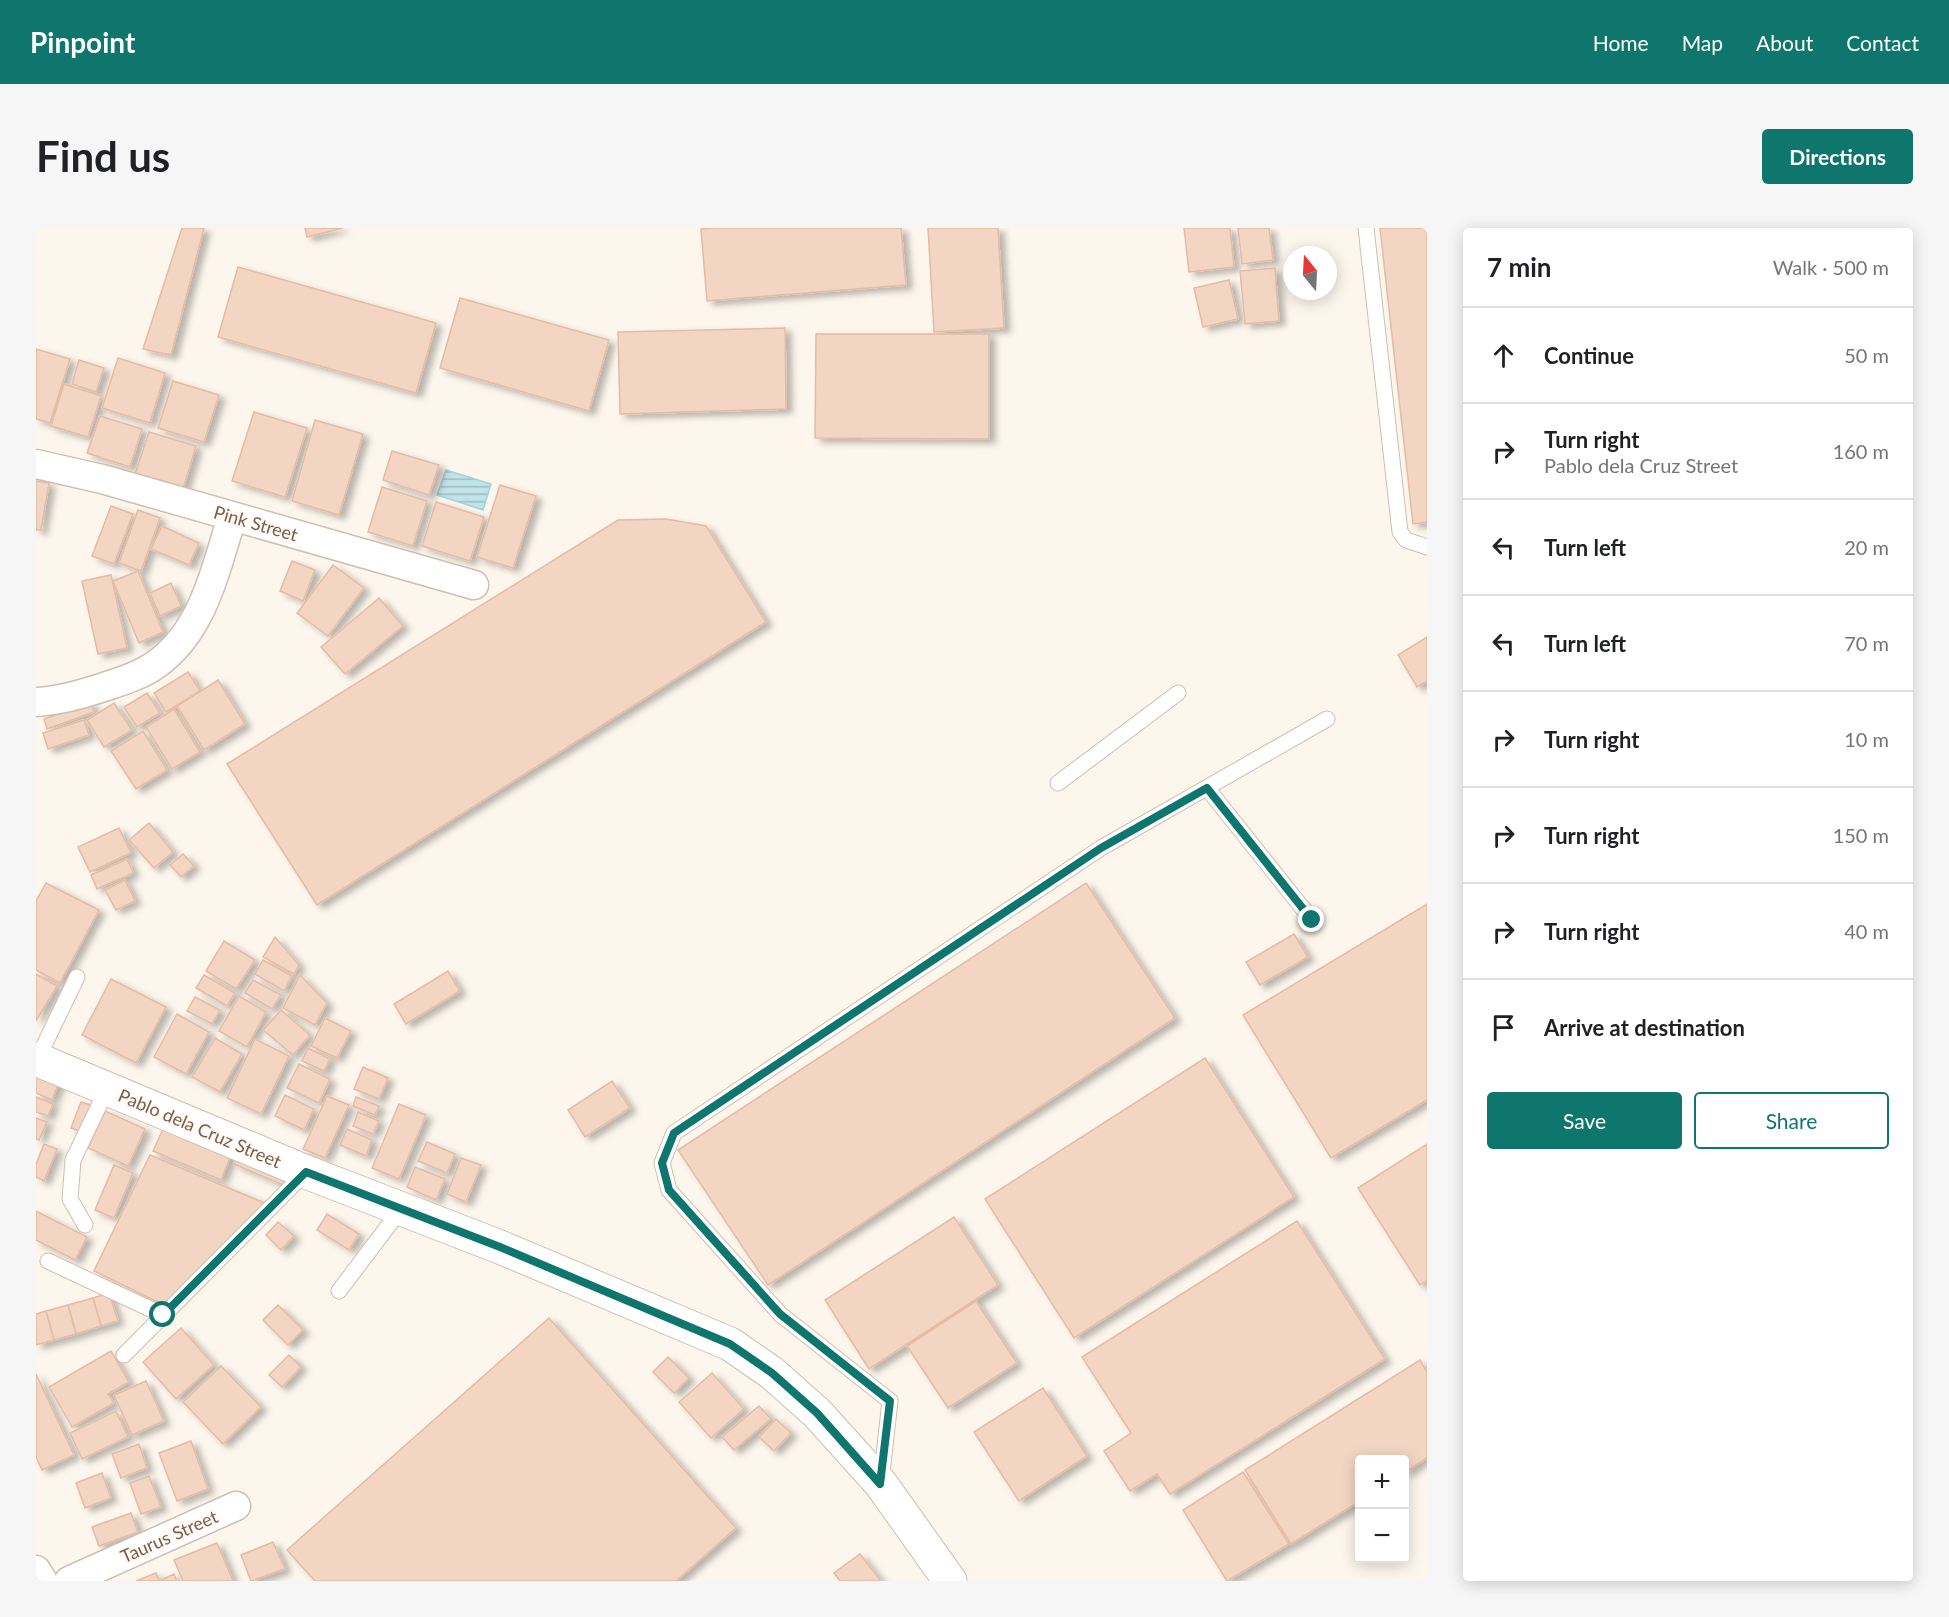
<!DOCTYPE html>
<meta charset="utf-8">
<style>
body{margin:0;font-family:Lato,sans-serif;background:#f6f6f6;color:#202124}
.controls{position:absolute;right:18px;bottom:18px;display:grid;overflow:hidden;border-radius:6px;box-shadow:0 3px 15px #0003}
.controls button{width:54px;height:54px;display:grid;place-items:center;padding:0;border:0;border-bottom:2px solid #e0e0e0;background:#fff;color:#202124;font:30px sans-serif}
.compass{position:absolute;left:1247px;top:18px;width:54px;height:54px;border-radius:50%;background:#fff;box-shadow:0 3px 15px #0003;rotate:342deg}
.stop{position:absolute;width:18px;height:18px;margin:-14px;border:4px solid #0f766e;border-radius:50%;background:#fff}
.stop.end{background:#0f766e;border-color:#fff;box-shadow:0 2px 6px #0008}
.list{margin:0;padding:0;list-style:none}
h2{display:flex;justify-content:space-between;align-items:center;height:78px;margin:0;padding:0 24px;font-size:26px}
h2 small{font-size:20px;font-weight:400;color:#757577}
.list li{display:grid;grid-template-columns:39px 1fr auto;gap:18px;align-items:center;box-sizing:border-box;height:96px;padding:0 24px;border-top:2px solid #e0e0e0}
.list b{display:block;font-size:22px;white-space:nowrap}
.list p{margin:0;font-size:20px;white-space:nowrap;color:#757577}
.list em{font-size:20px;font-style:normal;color:#757577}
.actions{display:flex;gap:12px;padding:18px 24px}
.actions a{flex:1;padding:14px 0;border:2px solid #0f766e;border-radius:6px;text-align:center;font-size:21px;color:#0f766e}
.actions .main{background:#0f766e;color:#fff}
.icon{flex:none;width:33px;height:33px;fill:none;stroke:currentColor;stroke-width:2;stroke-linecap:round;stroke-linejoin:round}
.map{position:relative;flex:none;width:1391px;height:1353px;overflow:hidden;border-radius:6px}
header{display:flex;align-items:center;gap:36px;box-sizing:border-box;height:84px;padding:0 30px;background:#0f766e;color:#fff}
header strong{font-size:28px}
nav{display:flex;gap:33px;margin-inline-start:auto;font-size:21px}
.intro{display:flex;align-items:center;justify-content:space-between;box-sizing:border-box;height:144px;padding:0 36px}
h1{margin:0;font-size:42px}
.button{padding:15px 27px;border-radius:6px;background:#0f766e;color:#fff;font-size:21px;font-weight:700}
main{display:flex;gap:36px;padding:0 36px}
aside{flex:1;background:#fff;border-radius:6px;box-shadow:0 3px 15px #0003}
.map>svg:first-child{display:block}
</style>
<header>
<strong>Pinpoint</strong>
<nav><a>Home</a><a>Map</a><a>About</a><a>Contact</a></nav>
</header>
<div class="intro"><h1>Find us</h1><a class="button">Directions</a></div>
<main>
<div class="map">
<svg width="1391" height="1353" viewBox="0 0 1391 1353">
<defs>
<pattern id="water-rules" width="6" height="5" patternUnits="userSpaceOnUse" patternTransform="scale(1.5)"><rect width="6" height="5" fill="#bfe3e8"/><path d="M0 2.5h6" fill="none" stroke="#a0bbbe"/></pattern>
<filter id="shadow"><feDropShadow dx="6" dy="4" stdDeviation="3" flood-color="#0004"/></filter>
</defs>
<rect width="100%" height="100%" fill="#fdf6ec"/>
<path fill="url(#water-rules)" stroke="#a5d3da" stroke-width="1.5" d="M410,242l45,14 -8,26 -46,-15z"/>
<g fill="#f3d5c3" stroke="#e6bba3" stroke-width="1.5" filter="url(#shadow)">
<path d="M146,0h22l-33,127 -28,-6z"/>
<path d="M269,0h38l-36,9z"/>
<path d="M678,0h187l5,57 -199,16 -6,-72z"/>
<path d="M892,0h70l6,100 -70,4z"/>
<path d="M1148,0h46l4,39 -45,5z"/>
<path d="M1202,0h31l4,32 -31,4z"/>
<path d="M1344,0h47v294l-14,2z"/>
<path d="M202,39l198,56 -20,70 -198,-56z"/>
<path d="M1239,40l4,53 -34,3 -5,-53z"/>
<path d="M1193,52l9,39 -35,8 -9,-39z"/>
<path d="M424,70l149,42 -20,71 -149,-43z"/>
<path d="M749,100l1,81 -166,5 -2,-82z"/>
<path d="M780,106h173v105l-174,-1z"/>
<path d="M0,121l34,10 -20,64 -14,-4z"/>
<path d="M82,130l47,15 -15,50 -48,-15z"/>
<path d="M43,132l25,8 -8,24 -24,-8z"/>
<path d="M137,153l46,14 -15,47 -46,-14z"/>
<path d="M28,156l37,12 -13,41 -37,-11z"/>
<path d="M218,184l53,16 -22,69 -53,-16z"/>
<path d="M64,188l42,13 -12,38 -43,-14z"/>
<path d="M279,192l48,14 -24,81 -47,-14z"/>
<path d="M113,204l47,14 -13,43 -48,-15z"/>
<path d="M356,223l47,14 -10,30 -46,-15z"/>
<path d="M0,253l13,2 -8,47h-5z"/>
<path d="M464,257l36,11 -23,72 -36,-11z"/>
<path d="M346,259l45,14 -14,45 -45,-14z"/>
<path d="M400,274l48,15 -14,44 -48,-15z"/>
<path d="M75,278l22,8 -19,50 -22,-8z"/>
<path d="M102,282l22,8 -19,53 -22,-8z"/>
<path d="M630,291l40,7 60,96 -449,283 -90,-141 391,-244z"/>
<path d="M126,298l37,17 -10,22 -38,-16z"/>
<path d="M256,333l23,9 -12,31 -23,-10z"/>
<path d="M297,337l31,23 -36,48 -31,-23z"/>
<path d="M102,343l25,61 -24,11 -26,-62z"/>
<path d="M75,347l16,73 -29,6 -16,-73z"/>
<path d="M135,355l10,23 -21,10 -10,-23z"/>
<path d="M343,370l24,28 -58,48 -24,-27z"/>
<path d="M1391,409v44l-10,6 -19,-32z"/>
<path d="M152,444l12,19 -34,21 -12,-19z"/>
<path d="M182,452l27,44 -41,26 -27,-44z"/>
<path d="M111,465l13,20 -23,14 -13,-20z"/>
<path d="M55,474l3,10 -47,17 -3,-10z"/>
<path d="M78,475l18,27 -28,17 -17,-27z"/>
<path d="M138,481l26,43 -28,17 -26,-42z"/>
<path d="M48,492l5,15 -41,14 -5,-16z"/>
<path d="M107,503l24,39 -31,19 -25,-38z"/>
<path d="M113,595l24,29 -19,16 -25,-28z"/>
<path d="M83,600l12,25 -41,19 -12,-25z"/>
<path d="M147,626l11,12 -13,11 -11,-12z"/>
<path d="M91,631l6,14 -36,16 -6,-14z"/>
<path d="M89,652l10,21 -19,9 -11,-20z"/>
<path d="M10,655l53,27 -39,73 -24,-13v-69z"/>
<path d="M1050,655l89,135 -407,267 -90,-135z"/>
<path d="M1391,676v196l-96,58 -88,-143z"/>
<path d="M1258,706l14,23 -48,28 -14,-23z"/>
<path d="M239,709l24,28 -5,9 -31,-17z"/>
<path d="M188,713l31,19 -19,29 -30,-18z"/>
<path d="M227,732l29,16 -8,15 -29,-17z"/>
<path d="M412,743l12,20 -54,33 -12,-20z"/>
<path d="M0,746l21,12 -21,35z"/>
<path d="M168,747l31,18 -8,13 -31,-18z"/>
<path d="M264,747l27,28 -12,22 -32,-17z"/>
<path d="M75,751l55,28 -30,56 -54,-28z"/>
<path d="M217,752l28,15 -9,14 -27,-16z"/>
<path d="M203,768l27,16 -19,35 -28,-16z"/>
<path d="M159,769l25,13 -8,14 -25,-13z"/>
<path d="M245,782l29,25 -17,20 -30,-25z"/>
<path d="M141,786l32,18 -23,42 -32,-17z"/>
<path d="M289,790l26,13 -14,27 -26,-12z"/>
<path d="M179,810l27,16 -22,38 -28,-15z"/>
<path d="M219,811l34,17 -28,58 -34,-16z"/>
<path d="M272,820l22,11 -6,12 -22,-10z"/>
<path d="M1169,830l89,139 -220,141 -89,-139z"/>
<path d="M263,836l31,15 -11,24 -32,-15z"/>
<path d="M0,839l25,11 -9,22 -16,-7z"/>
<path d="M327,839l25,11 -9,21 -25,-10z"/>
<path d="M576,853l18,27 -45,29 -17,-27z"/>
<path d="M249,867l29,14 -10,21 -29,-14z"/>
<path d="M291,868l22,9 -24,53 -22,-9z"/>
<path d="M0,869l17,7 -5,12 -12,-4z"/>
<path d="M320,869l23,9 -4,9 -22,-9z"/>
<path d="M45,874l13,4 -10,27 -13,-5z"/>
<path d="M363,876l27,11 -27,64 -27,-11z"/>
<path d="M69,883l40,18 -17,37 -40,-18z"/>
<path d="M322,884l21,9 -6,13 -20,-8z"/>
<path d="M0,890l11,4 -8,18 -3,-1z"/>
<path d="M131,892l67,28 -13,32 -68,-29z"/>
<path d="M311,901l25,11 -6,16 -26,-11z"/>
<path d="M391,914l28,12 -8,19 -29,-12z"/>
<path d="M8,916l13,5 -13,32 -8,-4v-13z"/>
<path d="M1391,916v136l-7,5 -62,-97z"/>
<path d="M203,924l49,21 -5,12 -49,-21z"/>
<path d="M114,927l117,49 -99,103 -74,-36z"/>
<path d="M425,930l20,7 -15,37 -19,-8z"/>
<path d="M78,937l19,8 -19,45 -19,-8z"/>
<path d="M379,939l30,12 -9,21 -29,-13z"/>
<path d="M0,983l51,26 -12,23 -39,-20z"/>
<path d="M291,986l32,20 -10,16 -32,-20z"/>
<path d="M918,989l44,68 -129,84 -44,-69z"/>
<path d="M1261,993l88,138 -215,135 -13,-20 -27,17 -26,-40 27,-18 -49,-76z"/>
<path d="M242,994l16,14 -13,14 -15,-15z"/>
<path d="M73,1065l9,28 -17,5 -8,-28z"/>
<path d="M57,1070l8,28 -25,8 -8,-29z"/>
<path d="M940,1073l41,62 -69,45 -41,-62z"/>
<path d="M32,1077l8,29 -22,6 -8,-29z"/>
<path d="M242,1077l25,25 -15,15 -25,-25z"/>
<path d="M10,1083l8,29 -18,5v-31z"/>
<path d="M513,1090l187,210 -60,53h-361l-28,-31z"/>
<path d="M145,1100l33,37 -38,34 -33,-37z"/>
<path d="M75,1123l18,31 -21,12 6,9 -42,24 -23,-40z"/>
<path d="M253,1127l12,12 -19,20 -13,-12z"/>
<path d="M632,1129l21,21 -15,15 -21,-21z"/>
<path d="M1384,1132l7,12v86l-23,15v-13h-44v41l-69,43 -46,-74z"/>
<path d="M185,1138l40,41 -38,37 -40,-42z"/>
<path d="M676,1145l32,36 -33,29 -32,-36z"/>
<path d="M0,1146l38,81 -32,15 -6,-13z"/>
<path d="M110,1153l18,40 -32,14 -18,-40z"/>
<path d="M1007,1160l44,68 -68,45 -45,-69z"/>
<path d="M723,1178l12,13 -37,31 -12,-13z"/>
<path d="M80,1183l12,26 -46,22 -12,-26z"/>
<path d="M740,1191l15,14 -17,18 -15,-14z"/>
<path d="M155,1213l17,48 -31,12 -18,-48z"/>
<path d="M103,1216l8,24 -26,10 -9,-24z"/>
<path d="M1207,1244l46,72 -62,37 -44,-71z"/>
<path d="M66,1245l9,25 -26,10 -9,-25z"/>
<path d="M113,1248l12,31 -20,7 -11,-31z"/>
<path d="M95,1285l7,19 -39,14 -7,-19z"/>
<path d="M237,1314l12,27 -34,12 -10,-26z"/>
<path d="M181,1315l16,38h-50l-9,-21z"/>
<path d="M824,1326l21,27h-41l-6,-8z"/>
<path d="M120,1345l3,8 15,-7 3,7h-41z"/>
</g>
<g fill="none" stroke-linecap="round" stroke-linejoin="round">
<g stroke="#d1beb0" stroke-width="17">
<g id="service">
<path d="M1330,0l34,304 6,8 21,7"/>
<path d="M1022,555l120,-90"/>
<path d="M1171,560l105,132"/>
<path d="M1,832l40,-83"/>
<path d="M49,997l-15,-26 3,-39 34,-71"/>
<path d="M12,1033l115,54"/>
<path d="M303,1063l62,-82"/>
<path d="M88,1127l182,-183"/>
<path d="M845,1254l9,-81 -110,-87 -111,-124 -7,-27 12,-30 427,-285 226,-129"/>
</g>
</g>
<g stroke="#d1beb0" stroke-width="31">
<g id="minor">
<path d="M0,236l66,15 372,106"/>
<path d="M0,474c23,-1 46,-8 68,-15 18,-6 38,-12 54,-24 46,-34 58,-95 74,-146"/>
<path d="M0,1342l7,11"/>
<path d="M33,1353l167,-75"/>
</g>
</g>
<g stroke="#d1beb0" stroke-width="35">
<path id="tertiary" d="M0,831l270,113 194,75 230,97 42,29 45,40 64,71 69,97"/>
</g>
<use href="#service" stroke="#fff" stroke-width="15"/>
<use href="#minor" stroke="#fff" stroke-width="28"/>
<use href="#tertiary" stroke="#fff" stroke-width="33"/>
</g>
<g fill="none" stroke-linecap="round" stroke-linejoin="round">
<path stroke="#0f766e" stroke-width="8" d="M127,1087l143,-143 194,75 230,97 42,29 45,40 63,71 10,-83 -110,-87 -111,-124 -7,-27 12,-30 427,-285 106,-60 105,132"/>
</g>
<g text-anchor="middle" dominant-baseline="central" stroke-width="4.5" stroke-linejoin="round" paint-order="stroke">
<g font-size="18" fill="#7a5c4d" stroke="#fffaf3">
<text transform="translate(220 295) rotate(16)">Pink Street</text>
<text transform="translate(164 900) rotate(23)">Pablo dela Cruz Street</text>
<text transform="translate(133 1308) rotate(-24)">Taurus Street</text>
</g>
</g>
</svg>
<div class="controls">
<button>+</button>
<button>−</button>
</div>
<svg class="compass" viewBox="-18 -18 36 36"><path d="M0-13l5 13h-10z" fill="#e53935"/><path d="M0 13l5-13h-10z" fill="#757577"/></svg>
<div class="stop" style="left:127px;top:1087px"></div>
<div class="stop end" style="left:1276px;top:692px"></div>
</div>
<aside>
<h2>7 min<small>Walk · 500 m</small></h2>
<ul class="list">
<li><svg class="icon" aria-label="ahead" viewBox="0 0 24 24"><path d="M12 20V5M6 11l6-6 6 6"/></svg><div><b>Continue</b></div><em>50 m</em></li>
<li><svg class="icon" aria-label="right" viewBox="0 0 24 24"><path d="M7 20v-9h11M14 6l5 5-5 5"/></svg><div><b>Turn right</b><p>Pablo dela Cruz Street</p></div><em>160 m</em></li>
<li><svg class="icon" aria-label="left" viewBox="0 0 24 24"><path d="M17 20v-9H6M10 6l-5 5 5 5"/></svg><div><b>Turn left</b></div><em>20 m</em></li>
<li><svg class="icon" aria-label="left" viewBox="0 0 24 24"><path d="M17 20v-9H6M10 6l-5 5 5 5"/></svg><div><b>Turn left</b></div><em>70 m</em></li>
<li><svg class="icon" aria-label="right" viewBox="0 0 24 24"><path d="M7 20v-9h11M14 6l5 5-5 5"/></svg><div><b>Turn right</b></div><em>10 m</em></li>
<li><svg class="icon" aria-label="right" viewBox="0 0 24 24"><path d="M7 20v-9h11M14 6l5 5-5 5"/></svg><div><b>Turn right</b></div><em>150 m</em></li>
<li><svg class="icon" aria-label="right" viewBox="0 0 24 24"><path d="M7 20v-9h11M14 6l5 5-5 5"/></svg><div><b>Turn right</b></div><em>40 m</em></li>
<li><svg class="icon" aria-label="arrive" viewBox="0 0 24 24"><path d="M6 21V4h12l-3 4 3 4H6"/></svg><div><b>Arrive at destination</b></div></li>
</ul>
<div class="actions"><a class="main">Save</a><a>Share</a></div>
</aside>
</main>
